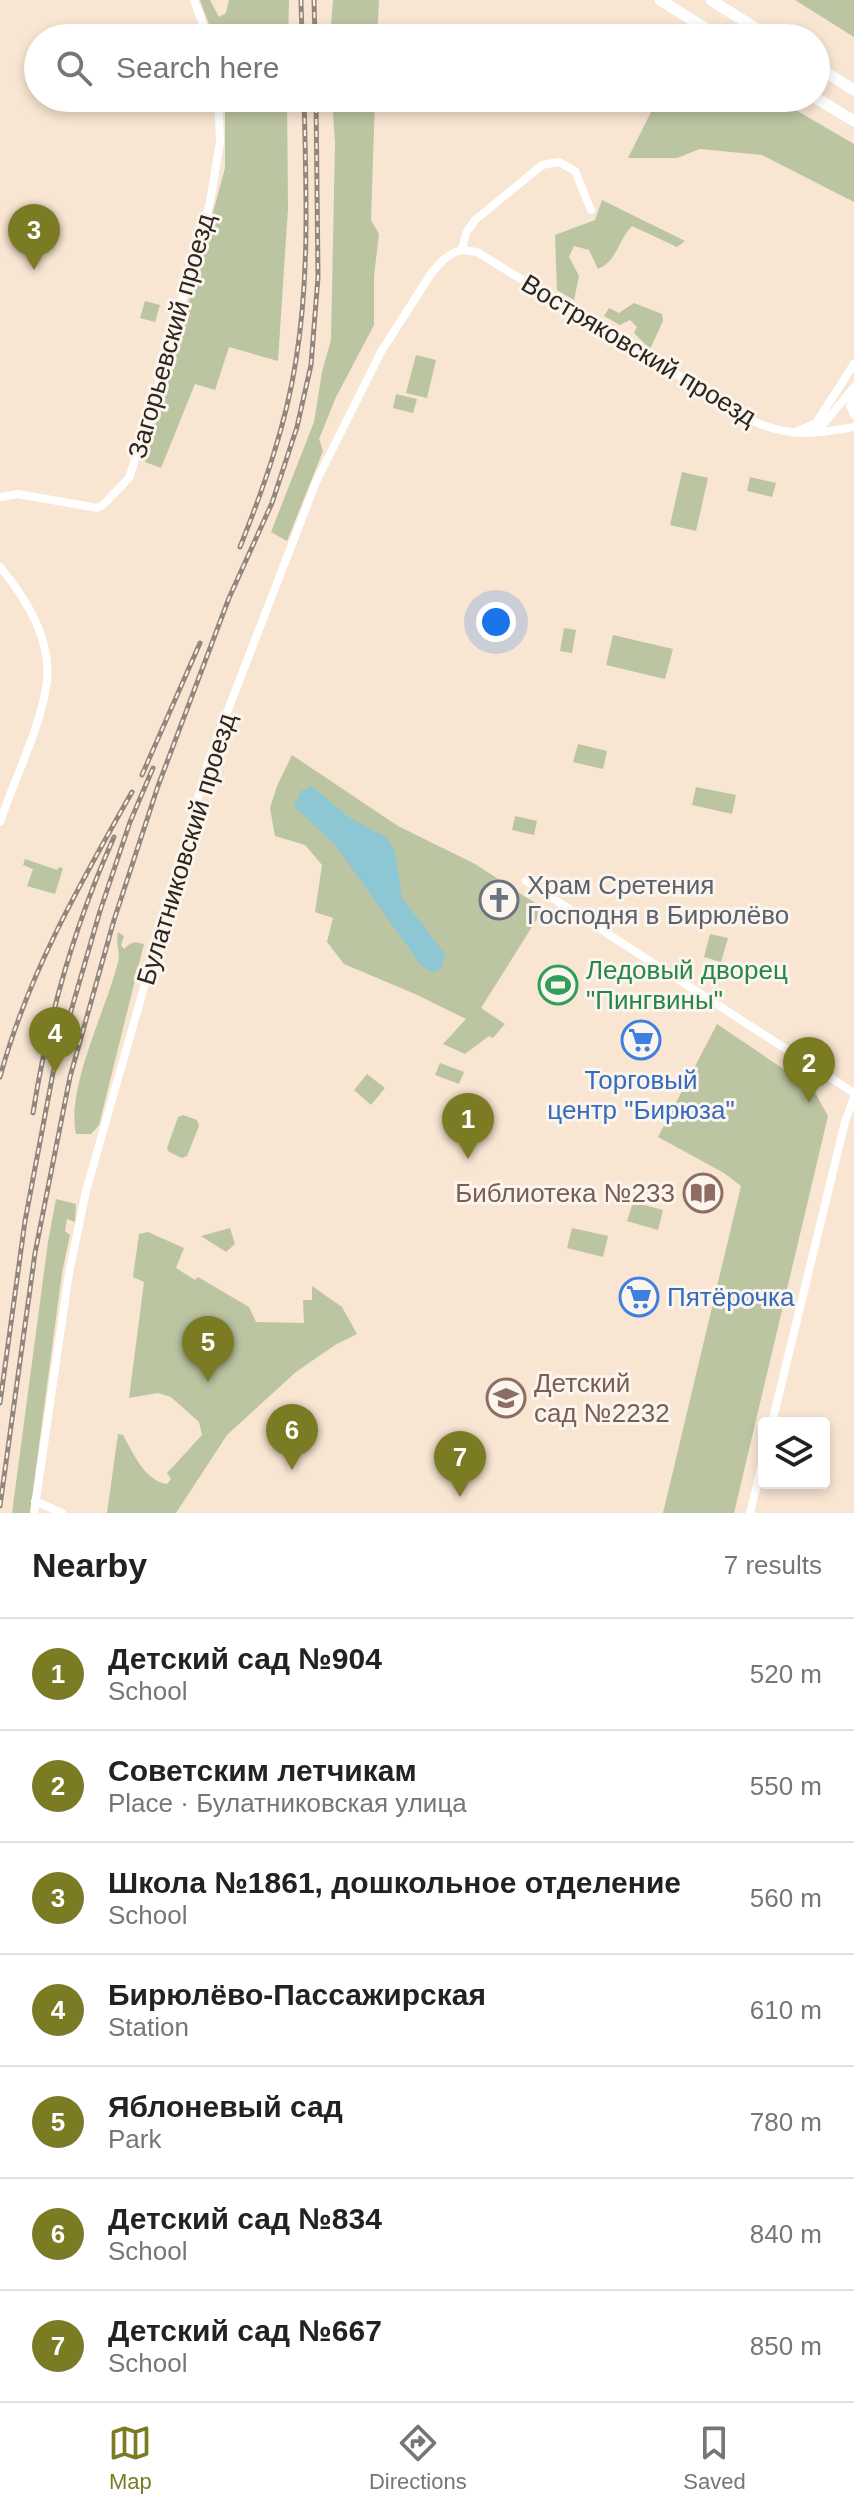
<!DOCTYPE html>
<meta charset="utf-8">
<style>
body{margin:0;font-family:Arial,sans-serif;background:#f6f6f6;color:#222}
.controls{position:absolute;right:24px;bottom:24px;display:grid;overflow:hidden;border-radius:8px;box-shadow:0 4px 12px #0003}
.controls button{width:72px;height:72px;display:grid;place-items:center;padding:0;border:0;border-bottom:2px solid #e0e0e0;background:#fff;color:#222;font:40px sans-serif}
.you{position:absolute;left:496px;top:622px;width:28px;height:28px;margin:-20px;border:6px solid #fff;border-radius:50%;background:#1a73e8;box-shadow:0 0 0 12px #1a73e833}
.badge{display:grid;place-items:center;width:52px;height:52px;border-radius:50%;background:#7a7b23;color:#fff;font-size:26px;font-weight:700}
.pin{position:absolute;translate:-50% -66px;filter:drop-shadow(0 2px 4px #0008)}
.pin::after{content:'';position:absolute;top:42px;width:28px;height:24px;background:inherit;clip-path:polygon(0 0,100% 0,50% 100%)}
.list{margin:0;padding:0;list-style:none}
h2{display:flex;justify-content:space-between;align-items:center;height:104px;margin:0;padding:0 32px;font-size:34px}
h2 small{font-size:26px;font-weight:400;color:#767676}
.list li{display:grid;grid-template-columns:52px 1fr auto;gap:24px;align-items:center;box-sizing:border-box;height:112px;padding:0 32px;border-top:2px solid #e0e0e0}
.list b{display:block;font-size:30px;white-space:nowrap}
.list p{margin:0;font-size:26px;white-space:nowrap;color:#767676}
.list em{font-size:26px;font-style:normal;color:#767676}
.icon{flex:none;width:44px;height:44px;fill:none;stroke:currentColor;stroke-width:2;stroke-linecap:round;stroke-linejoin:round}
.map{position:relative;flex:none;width:854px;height:1513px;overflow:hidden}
.search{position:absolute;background:#fff;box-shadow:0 4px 12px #0003;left:24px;right:24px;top:24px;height:88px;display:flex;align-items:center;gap:20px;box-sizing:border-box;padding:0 28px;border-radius:44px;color:#767676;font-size:30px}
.sheet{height:888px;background:#fff}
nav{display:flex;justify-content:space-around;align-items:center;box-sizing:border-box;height:112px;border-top:2px solid #e0e0e0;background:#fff;font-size:22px;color:#767676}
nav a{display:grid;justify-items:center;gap:4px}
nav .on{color:#7a7b23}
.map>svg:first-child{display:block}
</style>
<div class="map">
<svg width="854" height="1513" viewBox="0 0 854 1513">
<rect width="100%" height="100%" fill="#f8e5d2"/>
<g fill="#bcc5a2">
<path d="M200,0h10l9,17 7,-4 3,-13h60l-1,38h-74z"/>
<path d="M333,0h46l-2,38h-47z"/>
<path d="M795,0h59v37z"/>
<path d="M225,98h62l1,110 -10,153 -49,-14 -14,43 -20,-6 -34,84 -16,-6 80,-294z"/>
<path d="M332,98h43l-4,122 8,14 -5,42v49l-38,72 -17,42 4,12 -36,90 -16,-9 43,-110 8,-50 9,-32 4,-197z"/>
<path d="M658,98h117l79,46v58l-92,-47 -62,-6 -23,9h-49z"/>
<path d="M602,200l83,41 -8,6 -45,-21c-15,16 -14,34 -34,43l-9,-19 -15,-4 -5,11 10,19 -5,24 -17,-10 -2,-55 40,-15z"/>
<path d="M145,301l15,4 -5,17 -15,-4z"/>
<path d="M634,303l28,11 1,7 -13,28 -16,-16 3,-6 -7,-7 -10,5 -16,-9 5,-8 10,5z"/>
<path d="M416,355l20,5 -9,38 -21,-5z"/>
<path d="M396,394l21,5 -4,14 -20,-5z"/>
<path d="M682,472l26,6 -12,53 -26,-6z"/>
<path d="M750,477l26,6 -4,14 -25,-6z"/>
<path d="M564,628l12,2 -4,23 -12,-2z"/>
<path d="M613,635l60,14 -8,30 -59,-14z"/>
<path d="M578,744l29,7 -4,18 -30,-7z"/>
<path d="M292,755l106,71 77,38 66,43 1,4 -61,97 24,16 -12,14 -4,-2 -24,18 -22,-10 23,-25 -51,-25 -71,-30 -17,-22 6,-24 -18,-6 7,-47 -17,-20 -30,-9 -5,-28 7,-22z"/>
<path d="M696,787l40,8 -4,19 -40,-9z"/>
<path d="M515,816l22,5 -3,14 -22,-5z"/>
<path d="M25,859l32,11 2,-3 4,1 -8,26 -28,-8 6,-17 -10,-4z"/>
<path d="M118,932l6,4 -3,9 3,4c7,-7 10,-8 20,-5l-45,181 -8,9h-15c-10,-47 30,-123 42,-172 3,-10 -3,-19 0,-30z"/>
<path d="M710,934l18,4 -7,24 -17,-5z"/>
<path d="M717,1024l96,65 15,27 -94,397h-71l78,-327 -17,-13 -66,-36z"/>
<path d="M440,1063l24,9 -5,12 -24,-9z"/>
<path d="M367,1074l18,14 -14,17 -17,-15z"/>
<path d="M183,1115l14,5 2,6 -12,30 -5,2 -13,-6 -2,-4 11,-31z"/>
<path d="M56,1199l20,5 -1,18 -8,-3 -2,12 5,4 -8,38 -32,240h-18l36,-271z"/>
<path d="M633,1202l30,8 -5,20 -31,-9z"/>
<path d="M230,1228l5,16 -9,8 -25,-16z"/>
<path d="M572,1228l36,8 -5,21 -36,-9z"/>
<path d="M148,1232l36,16 -8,20 19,12 3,-3 51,30 7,15 48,1 -1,-23h9v-14l30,21 15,27 -22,11 -39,27 -69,63 -51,78h-69l11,-79 5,1c10,18 22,46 44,49l4,-5 -4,-6 35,-38 -3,-13 -28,-25 -13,-4 -29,5 15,-116 -11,-5 6,-43z"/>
</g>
<path fill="#8cc7d3" d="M312,786l35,30 40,22 8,13 7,47 43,56 -3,12 -6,6 -7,-1 -9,-7 -84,-118 -42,-40 7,-15z"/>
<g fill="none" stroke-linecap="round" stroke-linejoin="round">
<g stroke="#fff" stroke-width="8">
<path d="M194,0l14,38"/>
<path d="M462,250l4,-17 9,-13 67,-55 17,-3 16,9 16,39"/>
<path d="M854,393l-4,13 4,9"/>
<path d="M798,431l18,-8 38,-59"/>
<path d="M817,432l37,-45"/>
<path d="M0,497l18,-3 79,14 6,-3 26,-27 20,-60 61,-216 10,-60 -2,-44"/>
<path d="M0,567c25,30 51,72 47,113 -4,42 -33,100 -47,142"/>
<path d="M526,881l328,212"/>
<path d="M772,1423l73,-301 9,-25"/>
<path d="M35,1501l27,12"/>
<path d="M34,1513l35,-240 17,-82 123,-432 107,-277 65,-130 51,-80 12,-13 11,-7 7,-2 15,2 276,169c37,17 63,13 101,6"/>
<path d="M750,1513l14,-57"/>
</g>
<g stroke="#fff" stroke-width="11">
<path d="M660,0l61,38"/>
<path d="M711,0l60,38"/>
<path d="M816,66l38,24"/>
<path d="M816,98l38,23"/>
</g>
<g stroke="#94877a" stroke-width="5">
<g id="rail">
<path d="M301,0l1,38"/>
<path d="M314,0l1,38"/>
<path d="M240,547c24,-60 46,-122 56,-187 14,-86 10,-175 8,-262"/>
<path d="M142,775l58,-132"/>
<path d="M0,1077c28,-103 80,-193 132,-285"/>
<path d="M33,1113c15,-95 42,-189 81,-276"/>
<path d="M0,1403l25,-182 28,-148 47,-162 30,-89 23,-54"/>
<path d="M0,1506l35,-253 35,-176 44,-157 44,-134 71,-188 43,-95 25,-76 14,-62 7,-88 -2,-179"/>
</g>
</g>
<use href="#rail" stroke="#fcf5ed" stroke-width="2" stroke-dasharray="6" stroke-linecap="butt"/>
</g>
<defs>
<g id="church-ring" transform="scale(2)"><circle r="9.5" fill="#fcf5ed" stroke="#6b7280" stroke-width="1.5"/><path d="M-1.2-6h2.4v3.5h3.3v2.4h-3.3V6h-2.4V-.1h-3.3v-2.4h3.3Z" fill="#6b7280"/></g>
<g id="stadium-ring" transform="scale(2)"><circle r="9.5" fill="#fcf5ed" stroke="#2e9e5b" stroke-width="1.5"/><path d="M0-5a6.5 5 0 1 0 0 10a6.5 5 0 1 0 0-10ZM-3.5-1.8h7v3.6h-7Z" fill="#2e9e5b"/></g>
<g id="supermarket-ring" transform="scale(2)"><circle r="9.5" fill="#fcf5ed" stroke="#3f7fe0" stroke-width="1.5"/><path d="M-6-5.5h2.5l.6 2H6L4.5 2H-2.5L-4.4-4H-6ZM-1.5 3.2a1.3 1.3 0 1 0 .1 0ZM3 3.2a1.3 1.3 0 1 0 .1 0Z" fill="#3f7fe0"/></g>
<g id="library-ring" transform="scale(2)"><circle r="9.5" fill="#fcf5ed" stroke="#8d6e63" stroke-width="1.5"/><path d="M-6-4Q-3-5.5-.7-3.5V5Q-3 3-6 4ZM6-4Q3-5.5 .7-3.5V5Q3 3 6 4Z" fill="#8d6e63"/></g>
<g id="school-ring" transform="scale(2)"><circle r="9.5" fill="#fcf5ed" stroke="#8d6e63" stroke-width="1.5"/><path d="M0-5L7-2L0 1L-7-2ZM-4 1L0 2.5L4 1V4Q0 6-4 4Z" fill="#8d6e63"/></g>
</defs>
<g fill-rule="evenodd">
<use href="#church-ring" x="499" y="900"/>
<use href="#stadium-ring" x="558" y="985"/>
<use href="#supermarket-ring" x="641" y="1040"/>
<use href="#library-ring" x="703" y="1193"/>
<use href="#supermarket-ring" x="639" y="1297"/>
<use href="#school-ring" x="506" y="1398"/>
</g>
<g text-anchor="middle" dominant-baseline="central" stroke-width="6" stroke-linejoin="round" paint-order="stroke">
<g font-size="26" fill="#2d261f" stroke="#fcf5ed">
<text transform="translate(171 336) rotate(-74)">Загорьевский проезд</text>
<text transform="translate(639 350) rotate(31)">Востряковский проезд</text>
<text transform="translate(186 849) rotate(-73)">Булатниковский проезд</text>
</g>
<g font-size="26" fill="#5b616d" stroke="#fcf5ed" text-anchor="start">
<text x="527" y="885">Храм Сретения<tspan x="527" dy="30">Господня в Бирюлёво</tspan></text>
</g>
<g font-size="26" fill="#27864d" stroke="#fcf5ed" text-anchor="start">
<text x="586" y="970">Ледовый дворец<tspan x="586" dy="30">"Пингвины"</tspan></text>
</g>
<g font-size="26" fill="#366cbe" stroke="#fcf5ed">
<text x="641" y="1080">Торговый<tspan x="641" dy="30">центр "Бирюза"</tspan></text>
<text x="667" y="1297" text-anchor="start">Пятёрочка</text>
</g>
<g font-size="26" fill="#785e54" stroke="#fcf5ed" text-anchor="end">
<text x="675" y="1193">Библиотека №233</text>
<text x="534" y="1383" text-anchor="start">Детский<tspan x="534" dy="30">сад №2232</tspan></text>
</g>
</g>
</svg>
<div class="controls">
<button><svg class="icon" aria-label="layers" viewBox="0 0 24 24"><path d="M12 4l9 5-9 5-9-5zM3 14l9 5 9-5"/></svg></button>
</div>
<div class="you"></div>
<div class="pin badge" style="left:468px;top:1159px">1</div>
<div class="pin badge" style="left:809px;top:1103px">2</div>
<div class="pin badge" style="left:34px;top:270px">3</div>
<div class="pin badge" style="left:55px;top:1073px">4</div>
<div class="pin badge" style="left:208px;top:1382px">5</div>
<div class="pin badge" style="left:292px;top:1470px">6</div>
<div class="pin badge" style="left:460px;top:1497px">7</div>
<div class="search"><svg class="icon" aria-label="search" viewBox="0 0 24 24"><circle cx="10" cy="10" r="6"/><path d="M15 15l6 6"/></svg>Search here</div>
</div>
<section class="sheet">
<h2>Nearby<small>7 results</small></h2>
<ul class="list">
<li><span class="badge">1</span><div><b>Детский сад №904</b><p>School</p></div><em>520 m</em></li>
<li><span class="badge">2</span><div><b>Cоветским летчикам</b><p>Place · Булатниковская улица</p></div><em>550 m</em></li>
<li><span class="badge">3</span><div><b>Школа №1861, дошкольное отделение</b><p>School</p></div><em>560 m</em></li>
<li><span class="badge">4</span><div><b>Бирюлёво-Пассажирская</b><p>Station</p></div><em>610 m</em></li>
<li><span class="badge">5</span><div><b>Яблоневый сад</b><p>Park</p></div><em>780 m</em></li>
<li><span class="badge">6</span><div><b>Детский сад №834</b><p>School</p></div><em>840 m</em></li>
<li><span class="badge">7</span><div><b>Детский сад №667</b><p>School</p></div><em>850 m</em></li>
</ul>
</section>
<nav>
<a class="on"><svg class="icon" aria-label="map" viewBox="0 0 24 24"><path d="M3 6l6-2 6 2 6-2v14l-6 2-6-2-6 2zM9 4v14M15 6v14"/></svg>Map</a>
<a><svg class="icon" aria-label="directions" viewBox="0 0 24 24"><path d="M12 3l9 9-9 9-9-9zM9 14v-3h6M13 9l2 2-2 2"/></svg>Directions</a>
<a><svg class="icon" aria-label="saved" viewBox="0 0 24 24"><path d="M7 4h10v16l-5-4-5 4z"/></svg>Saved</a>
</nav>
